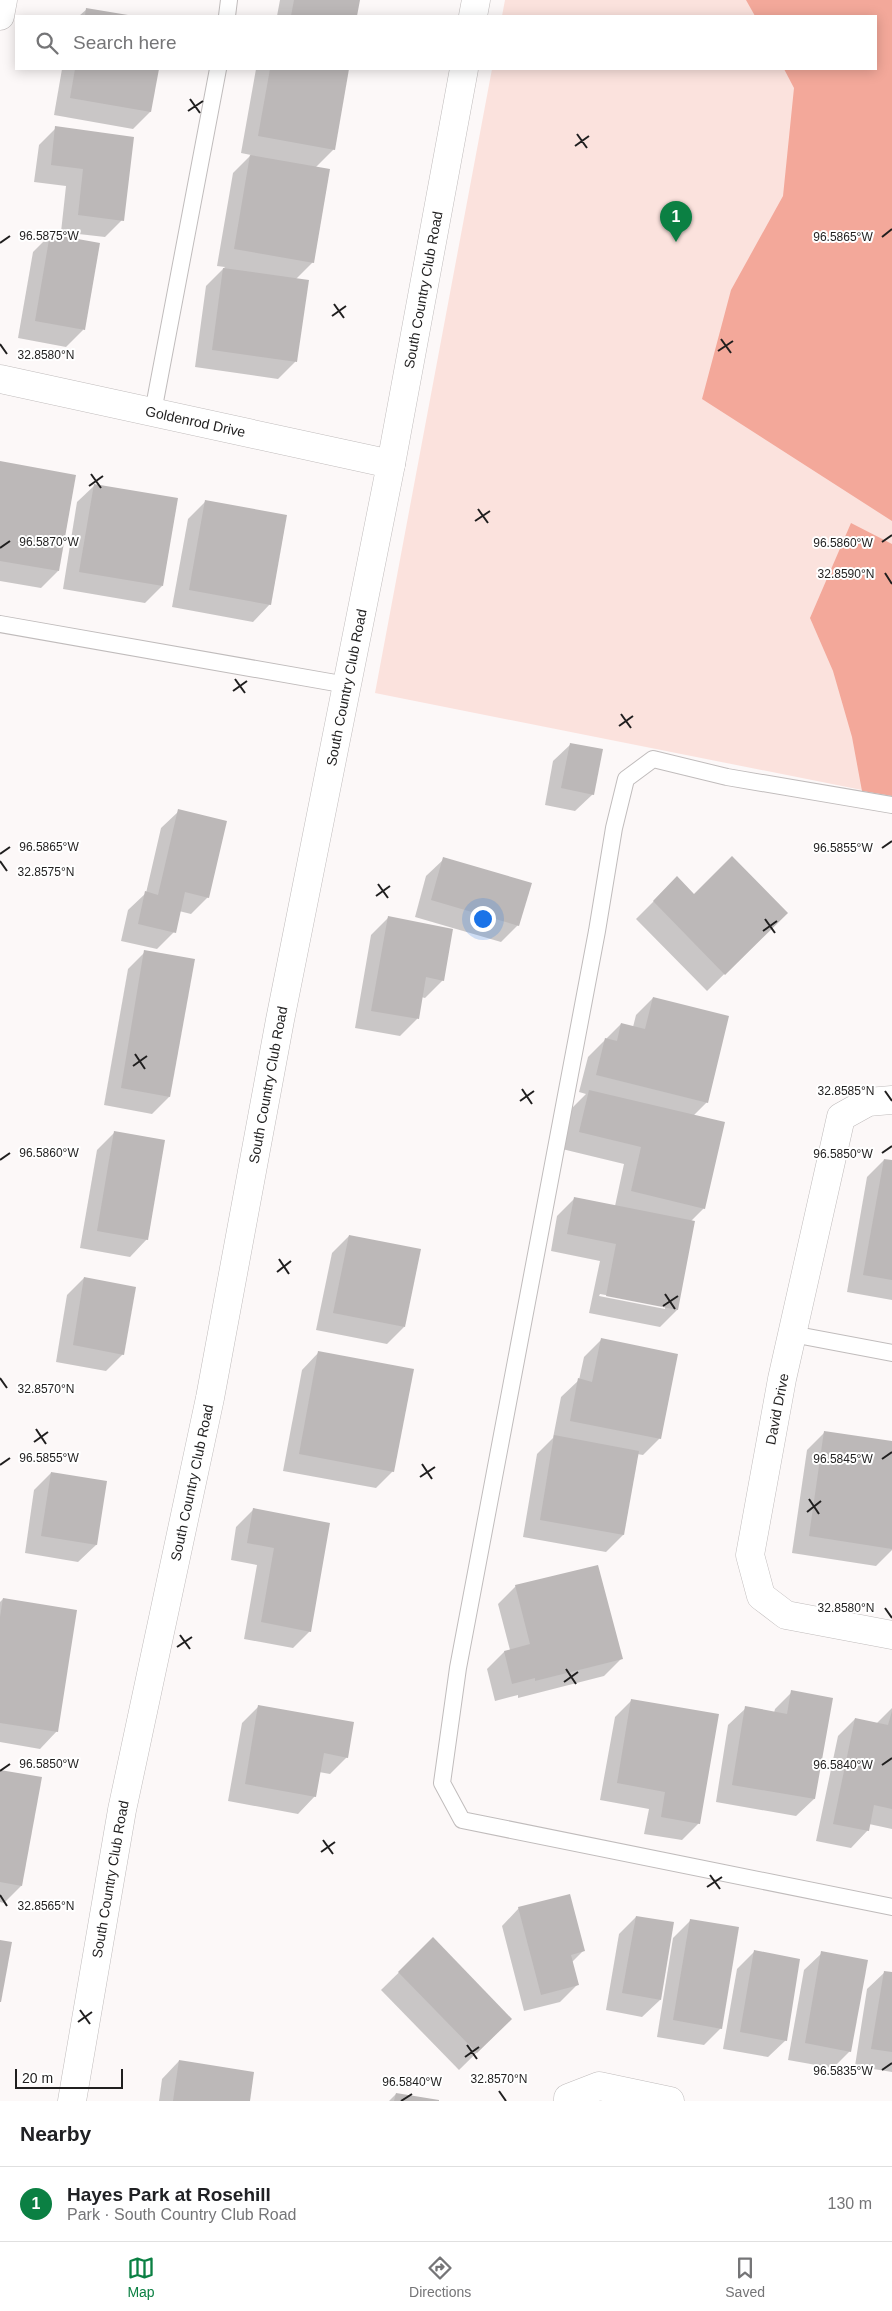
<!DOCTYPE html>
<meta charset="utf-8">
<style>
body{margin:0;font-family:Arial,sans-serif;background:#f6f6f6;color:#202124}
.scale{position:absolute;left:15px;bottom:12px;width:108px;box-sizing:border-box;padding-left:5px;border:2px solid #201f1f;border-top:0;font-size:14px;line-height:18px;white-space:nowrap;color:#201f1f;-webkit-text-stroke:4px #fff;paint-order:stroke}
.you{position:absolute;left:482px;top:918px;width:18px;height:18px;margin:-12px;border:4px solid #fff;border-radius:50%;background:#1a73e8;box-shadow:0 0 0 8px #1a73e833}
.badge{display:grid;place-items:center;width:32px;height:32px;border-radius:50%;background:#0b8043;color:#fff;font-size:16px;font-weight:700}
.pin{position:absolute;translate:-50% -41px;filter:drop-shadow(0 1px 2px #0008)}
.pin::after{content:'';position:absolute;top:26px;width:18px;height:15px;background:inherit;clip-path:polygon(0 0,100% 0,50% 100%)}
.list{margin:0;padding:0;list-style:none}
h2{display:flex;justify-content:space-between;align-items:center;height:65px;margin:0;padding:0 20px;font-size:21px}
h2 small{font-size:16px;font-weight:400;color:#757577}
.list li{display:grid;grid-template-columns:32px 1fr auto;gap:15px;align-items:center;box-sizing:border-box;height:75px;padding:0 20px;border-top:1px solid #e0e0e0}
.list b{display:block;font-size:19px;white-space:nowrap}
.list p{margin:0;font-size:16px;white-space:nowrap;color:#757577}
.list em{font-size:16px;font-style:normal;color:#757577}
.icon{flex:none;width:28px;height:28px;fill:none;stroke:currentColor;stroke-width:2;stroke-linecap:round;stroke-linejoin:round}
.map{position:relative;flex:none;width:892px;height:2101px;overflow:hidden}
.search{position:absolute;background:#fff;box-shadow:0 2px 12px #0003;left:15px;right:15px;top:15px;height:55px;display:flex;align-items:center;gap:12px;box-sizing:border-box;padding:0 18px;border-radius:0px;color:#757577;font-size:19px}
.sheet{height:140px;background:#fff}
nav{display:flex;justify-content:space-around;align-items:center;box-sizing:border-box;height:70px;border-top:1px solid #e0e0e0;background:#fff;font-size:14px;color:#757577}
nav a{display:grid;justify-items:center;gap:2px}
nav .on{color:#0b8043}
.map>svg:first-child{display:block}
</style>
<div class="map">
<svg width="892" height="2101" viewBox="0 0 892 2101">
<rect width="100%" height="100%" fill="#fcf8f8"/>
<path fill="#fbe2dd" d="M505,0h387v796l-517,-103 117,-624h384v-53h-374z"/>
<g fill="#f3a89a">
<path d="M746,0h146v521l-190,-122 29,-109 52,-94 11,-108 -10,-19h92v-53h-121z"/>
<path d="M851,523l41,21v252l-30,-5 -10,-54 -19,-66 -23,-53z"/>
</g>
<g fill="#0003" fill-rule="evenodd">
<path d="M280,0h78l-2,16h-79z"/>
<path d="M87,9l39,7h-47z"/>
<path d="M62,69h96l-8,43 -17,17 -79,-14z"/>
<path d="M256,69h91l-13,80 -19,19 -2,94 -17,17 -1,83 -17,17 -83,-12 11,-81 19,-19 -8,-1 16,-93 18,-18 -10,-2z"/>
<path d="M56,128l66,92 -17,17 -44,-5 5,-46 -32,-4 5,-37z"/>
<path d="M50,235l33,95 -17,17 -48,-9 15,-86z"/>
<path d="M0,463l58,108 -17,17 -41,-7z"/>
<path d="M95,485l67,101 -17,17 -82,-14 14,-87z"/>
<path d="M205,502l65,102 -17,18 -81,-15 16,-88z"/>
<path d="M571,744l22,50 -18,17 -30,-6 8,-44z"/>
<path d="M179,811l29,86 -17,17 -12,-3 -5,21 -17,17 -36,-8 7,-31 18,-17 15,-65z"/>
<path d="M444,859l74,66 -17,17 -86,-25 11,-41z"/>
<path d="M677,878l17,18 92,17 -79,78 -71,-72z"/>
<path d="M388,918l55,62 -18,18 -4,-1 -4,22 -17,17 -45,-8 16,-93z"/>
<path d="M145,952l24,145 -17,17 -48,-9 24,-136z"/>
<path d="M653,998l54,104 -14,14 11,92 -13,13 -14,89 -17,17 -71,-14 11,-52 -49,-10 6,-35 18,-18 40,8 9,-42 -62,-15 10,-41 14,-14 -7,-2 9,-35 33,-33 12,3 3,-12zM600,1294l65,12v3l-66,-13z"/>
<path d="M114,1133l33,106 -17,18 -50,-9 17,-98z"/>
<path d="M884,1160l8,1v139l-45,-8 20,-115z"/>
<path d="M349,1236l55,91 -17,17 -71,-14 16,-77z"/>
<path d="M84,1278l39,76 -17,17 -50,-9 11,-67z"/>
<path d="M601,1340l59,98 -17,17 -6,-1 -14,81 -17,17 -83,-15 14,-83 16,-16 8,-41 18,-17 5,-23z"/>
<path d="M319,1352l74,119 -17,17 -93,-17 19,-101z"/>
<path d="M825,1432l67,11v107l-16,16 -84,-13 15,-103z"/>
<path d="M51,1473l54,9 -9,63 -18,17 -53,-9 9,-63z"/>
<path d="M253,1510l76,14 -19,107 -17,17 -49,-9 13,-74 -26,-5 5,-33z"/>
<path d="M516,1586l105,73 -17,17 -86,22v-3l-23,6 -8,-32 17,-17 6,-2 -12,-46z"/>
<path d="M3,1599l54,132 -17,18 -40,-7v-140z"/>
<path d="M792,1692l22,107 -18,17 -80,-14 12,-77 18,-17 28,5 1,-4z"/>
<path d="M632,1700l67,123 -17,17 -38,-6 5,-25 -49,-9 15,-83z"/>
<path d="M259,1706l88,51 -17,17 -11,-2 -4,24 -17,18 -70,-13 14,-78z"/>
<path d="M892,1708v121l-23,-5 -1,6 -17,18 -35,-7 22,-105 17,-17 21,5z"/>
<path d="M0,1771l21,115 -17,17 -4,-1z"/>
<path d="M519,1908l64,43 -12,12 6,22 -17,17 -36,9 -22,-85z"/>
<path d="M636,1917l24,83 -18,17 -36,-7 13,-76z"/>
<path d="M691,1920l30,108 -17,17 -47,-8 16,-99z"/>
<path d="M433,1939l78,80 -52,51 -78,-80z"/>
<path d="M754,1952l32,88 -18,17 -45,-8 14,-80z"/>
<path d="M822,1953l28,98 -17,17 -45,-8 16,-90z"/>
<path d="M885,1972l7,1v99l-37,-6 12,-77z"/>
<path d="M179,2061l69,40h-89l3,-22z"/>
<path d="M396,2094l41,7h-48z"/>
</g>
<g fill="#bcb8b8">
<path d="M294,0h66l-3,16h-66z"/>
<path d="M86,8l42,7v1h-43z"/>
<path d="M75,69h84l-8,43 -81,-14z"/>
<path d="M270,69h79l-14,81 -77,-14z"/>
<path d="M55,126l79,11 -10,84 -46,-6 5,-46 -32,-4z"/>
<path d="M250,155l80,14 -16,94 -80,-14z"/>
<path d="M50,234l50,9 -15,87 -50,-9z"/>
<path d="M223,268l86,12 -12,82 -85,-12z"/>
<path d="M0,461l76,14 -17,96 -59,-10z"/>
<path d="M94,484l84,14 -15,88 -84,-14z"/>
<path d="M205,500l82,15 -16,90 -82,-15z"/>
<path d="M570,743l33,6 -9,46 -33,-7z"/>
<path d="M178,809l49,12 -18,77 -24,-6 -9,41 -38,-9 7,-33 13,4z"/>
<path d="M732,856l56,57 -63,62 -72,-74 24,-25 17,18z"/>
<path d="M443,857l89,26 -13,43 -88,-26z"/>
<path d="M388,916l65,13 -9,52 -18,-4 -7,42 -48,-8z"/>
<path d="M144,950l51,9 -25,138 -49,-9z"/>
<path d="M653,997l76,19 -21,87 -112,-28 9,-37 12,3 4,-18 24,6z"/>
<path d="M589,1090l136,32 -20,87 -74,-18 10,-44 -62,-15z"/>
<path d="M114,1131l51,9 -17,100 -51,-9z"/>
<path d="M884,1159l8,1v120l-29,-5z"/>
<path d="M574,1197l121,24 -17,89 -72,-14 10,-52 -49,-10z"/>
<path d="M349,1235l72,14 -16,78 -72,-14z"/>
<path d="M84,1277l52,10 -12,68 -51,-10z"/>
<path d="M601,1338l77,16 -17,85 -91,-18 8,-43 14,4z"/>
<path d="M318,1351l96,18 -20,103 -95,-18z"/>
<path d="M824,1431l68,10v108l-83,-13z"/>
<path d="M554,1435l85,16 -15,84 -84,-15z"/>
<path d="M51,1472l56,9 -10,64 -56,-9z"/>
<path d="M253,1508l77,15 -19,109 -50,-10 13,-74 -27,-5z"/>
<path d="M598,1565l25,94 -88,22v-3l-23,6 -8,-33 26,-7 -15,-59z"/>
<path d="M3,1598l74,12 -19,122 -58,-9v-106z"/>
<path d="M791,1690l42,8 -18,101 -83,-14 13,-79 42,8z"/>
<path d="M631,1699l88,15 -19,110 -39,-7 4,-25 -48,-9z"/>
<path d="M258,1705l96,17 -6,36 -24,-5 -8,44 -71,-13z"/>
<path d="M892,1711v98l-18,-4 -5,26 -36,-7 22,-106 33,7z"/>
<path d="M0,1770l42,7 -20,109 -22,-4z"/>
<path d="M570,1894l15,57 -14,4 8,30 -38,10 -23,-88z"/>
<path d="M636,1916l38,6 -13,78 -39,-7z"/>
<path d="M690,1919l49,8 -17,102 -49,-9z"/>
<path d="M433,1937l79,82 -35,34 -79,-81z"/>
<path d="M0,1940l12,2 -11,60h-1z"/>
<path d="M754,1950l46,9 -13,82 -47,-9z"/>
<path d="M821,1951l47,9 -17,92 -46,-9z"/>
<path d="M884,1971l8,1v80l-21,-3z"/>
<path d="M179,2060l75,12 -4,29h-77z"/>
<path d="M396,2093l43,7v1h-45z"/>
</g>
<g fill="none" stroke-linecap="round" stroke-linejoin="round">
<g stroke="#c0bcbc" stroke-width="18">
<g id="service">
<path d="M227,16l2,-16"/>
<path d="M153,412l65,-343"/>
<path d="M0,624l347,61"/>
<path d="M892,805l-165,-28 -74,-18 -27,20 -12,49 -17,103 -139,737 -16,115 20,37 430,87"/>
<path d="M792,1334l100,19"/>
</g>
</g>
<g stroke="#c0bcbc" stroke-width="29">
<g id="minor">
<path d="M0,16l3,-16"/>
<path id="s1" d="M0,379l391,85"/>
<path d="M892,1100l-24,2 -27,15 -59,262 -32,176 11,41 25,19 106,20"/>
<path d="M568,2101v-3l31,-12 71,15"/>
</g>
</g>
<g stroke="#c0bcbc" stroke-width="29">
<g id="tertiary">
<path d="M473,16l3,-16"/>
<path id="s2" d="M72,2101l50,-291 88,-412 70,-378 111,-556 73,-395"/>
</g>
</g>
<use href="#service" stroke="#fff" stroke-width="16"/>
<use href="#minor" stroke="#fff" stroke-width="28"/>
<use href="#tertiary" stroke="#fff" stroke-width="28"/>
</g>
<path fill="none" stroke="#201f1f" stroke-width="2" d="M190,99l10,14M188,111l15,-10M577,134l10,14M575,146l14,-10M882,237l10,-8M0,243l10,-7M334,304l10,14M332,316l14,-10M721,339l10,14M0,344l7,10M718,351l15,-10M91,474l10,14M89,486l14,-10M478,509l10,14M475,521l15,-10M882,542l10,-7M0,548l10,-7M885,573l7,11M235,679l10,14M233,691l14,-10M621,714l10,14M619,726l14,-10M882,848l10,-7M0,854l10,-7M0,861l7,10M378,884l10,14M376,896l14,-10M765,919l10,14M763,931l14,-10M135,1054l10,15M133,1066l14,-10M522,1089l10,15M885,1091l7,10M520,1101l14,-10M882,1153l10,-7M0,1160l10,-7M279,1259l10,15M277,1272l14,-11M665,1294l10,15M663,1306l15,-10M0,1378l7,10M36,1429l10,15M34,1442l14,-10M882,1459l10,-7M422,1464l10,15M0,1465l10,-7M420,1477l15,-10M809,1499l10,15M807,1512l14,-11M885,1608l7,10M180,1635l10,14M177,1647l15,-10M566,1669l10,15M564,1682l14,-10M882,1765l10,-7M0,1771l10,-7M323,1840l10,14M321,1852l14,-10M710,1875l10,14M707,1887l15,-10M0,1895l7,11M80,2010l10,14M78,2022l14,-10M467,2045l10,14M465,2057l14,-10M882,2070l10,-7M499,2091l7,10M401,2101l11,-7"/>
<g text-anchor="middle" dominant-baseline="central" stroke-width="4" stroke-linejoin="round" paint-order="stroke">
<g font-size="14" fill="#201f1f" stroke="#fff">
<text stroke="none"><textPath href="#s2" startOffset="1845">South Country Club Road</textPath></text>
<text stroke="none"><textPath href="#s1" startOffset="200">Goldenrod Drive</textPath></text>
<text stroke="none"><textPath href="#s2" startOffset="1440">South Country Club Road</textPath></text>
<text stroke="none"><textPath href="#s2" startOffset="1035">South Country Club Road</textPath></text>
<text transform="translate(777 1409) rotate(-79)">David Drive</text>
<text stroke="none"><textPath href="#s2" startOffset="630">South Country Club Road</textPath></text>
<text stroke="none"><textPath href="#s2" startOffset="225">South Country Club Road</textPath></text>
</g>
</g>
<g font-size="12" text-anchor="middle" fill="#201f1f" stroke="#fff" stroke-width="4" stroke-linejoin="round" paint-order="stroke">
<text x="49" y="240">96.5875°W</text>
<text x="843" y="241">96.5865°W</text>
<text x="46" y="359">32.8580°N</text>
<text x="49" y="546">96.5870°W</text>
<text x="843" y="547">96.5860°W</text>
<text x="846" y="578">32.8590°N</text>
<text x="49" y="851">96.5865°W</text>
<text x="843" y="852">96.5855°W</text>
<text x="46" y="876">32.8575°N</text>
<text x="846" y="1095">32.8585°N</text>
<text x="49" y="1157">96.5860°W</text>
<text x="843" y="1158">96.5850°W</text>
<text x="46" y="1393">32.8570°N</text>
<text x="49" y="1462">96.5855°W</text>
<text x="843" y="1463">96.5845°W</text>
<text x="846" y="1612">32.8580°N</text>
<text x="49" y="1768">96.5850°W</text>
<text x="843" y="1769">96.5840°W</text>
<text x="46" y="1910">32.8565°N</text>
<text x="843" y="2075">96.5835°W</text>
<text x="499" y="2083">32.8570°N</text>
<text x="412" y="2086">96.5840°W</text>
</g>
</svg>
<div class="scale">20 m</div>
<div class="you"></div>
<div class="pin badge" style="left:676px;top:242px">1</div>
<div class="search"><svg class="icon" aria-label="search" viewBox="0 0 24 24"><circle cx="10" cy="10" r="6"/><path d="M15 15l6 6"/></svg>Search here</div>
</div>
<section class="sheet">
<h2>Nearby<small></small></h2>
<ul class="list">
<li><span class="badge">1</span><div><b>Hayes Park at Rosehill</b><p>Park · South Country Club Road</p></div><em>130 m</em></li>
</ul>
</section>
<nav>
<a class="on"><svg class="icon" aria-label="map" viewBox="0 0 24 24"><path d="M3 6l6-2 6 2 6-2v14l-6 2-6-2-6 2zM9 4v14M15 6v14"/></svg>Map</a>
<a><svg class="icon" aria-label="directions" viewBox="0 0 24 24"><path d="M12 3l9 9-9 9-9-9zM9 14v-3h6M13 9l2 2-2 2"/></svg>Directions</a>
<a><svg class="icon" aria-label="saved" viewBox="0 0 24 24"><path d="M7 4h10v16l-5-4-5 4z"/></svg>Saved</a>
</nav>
